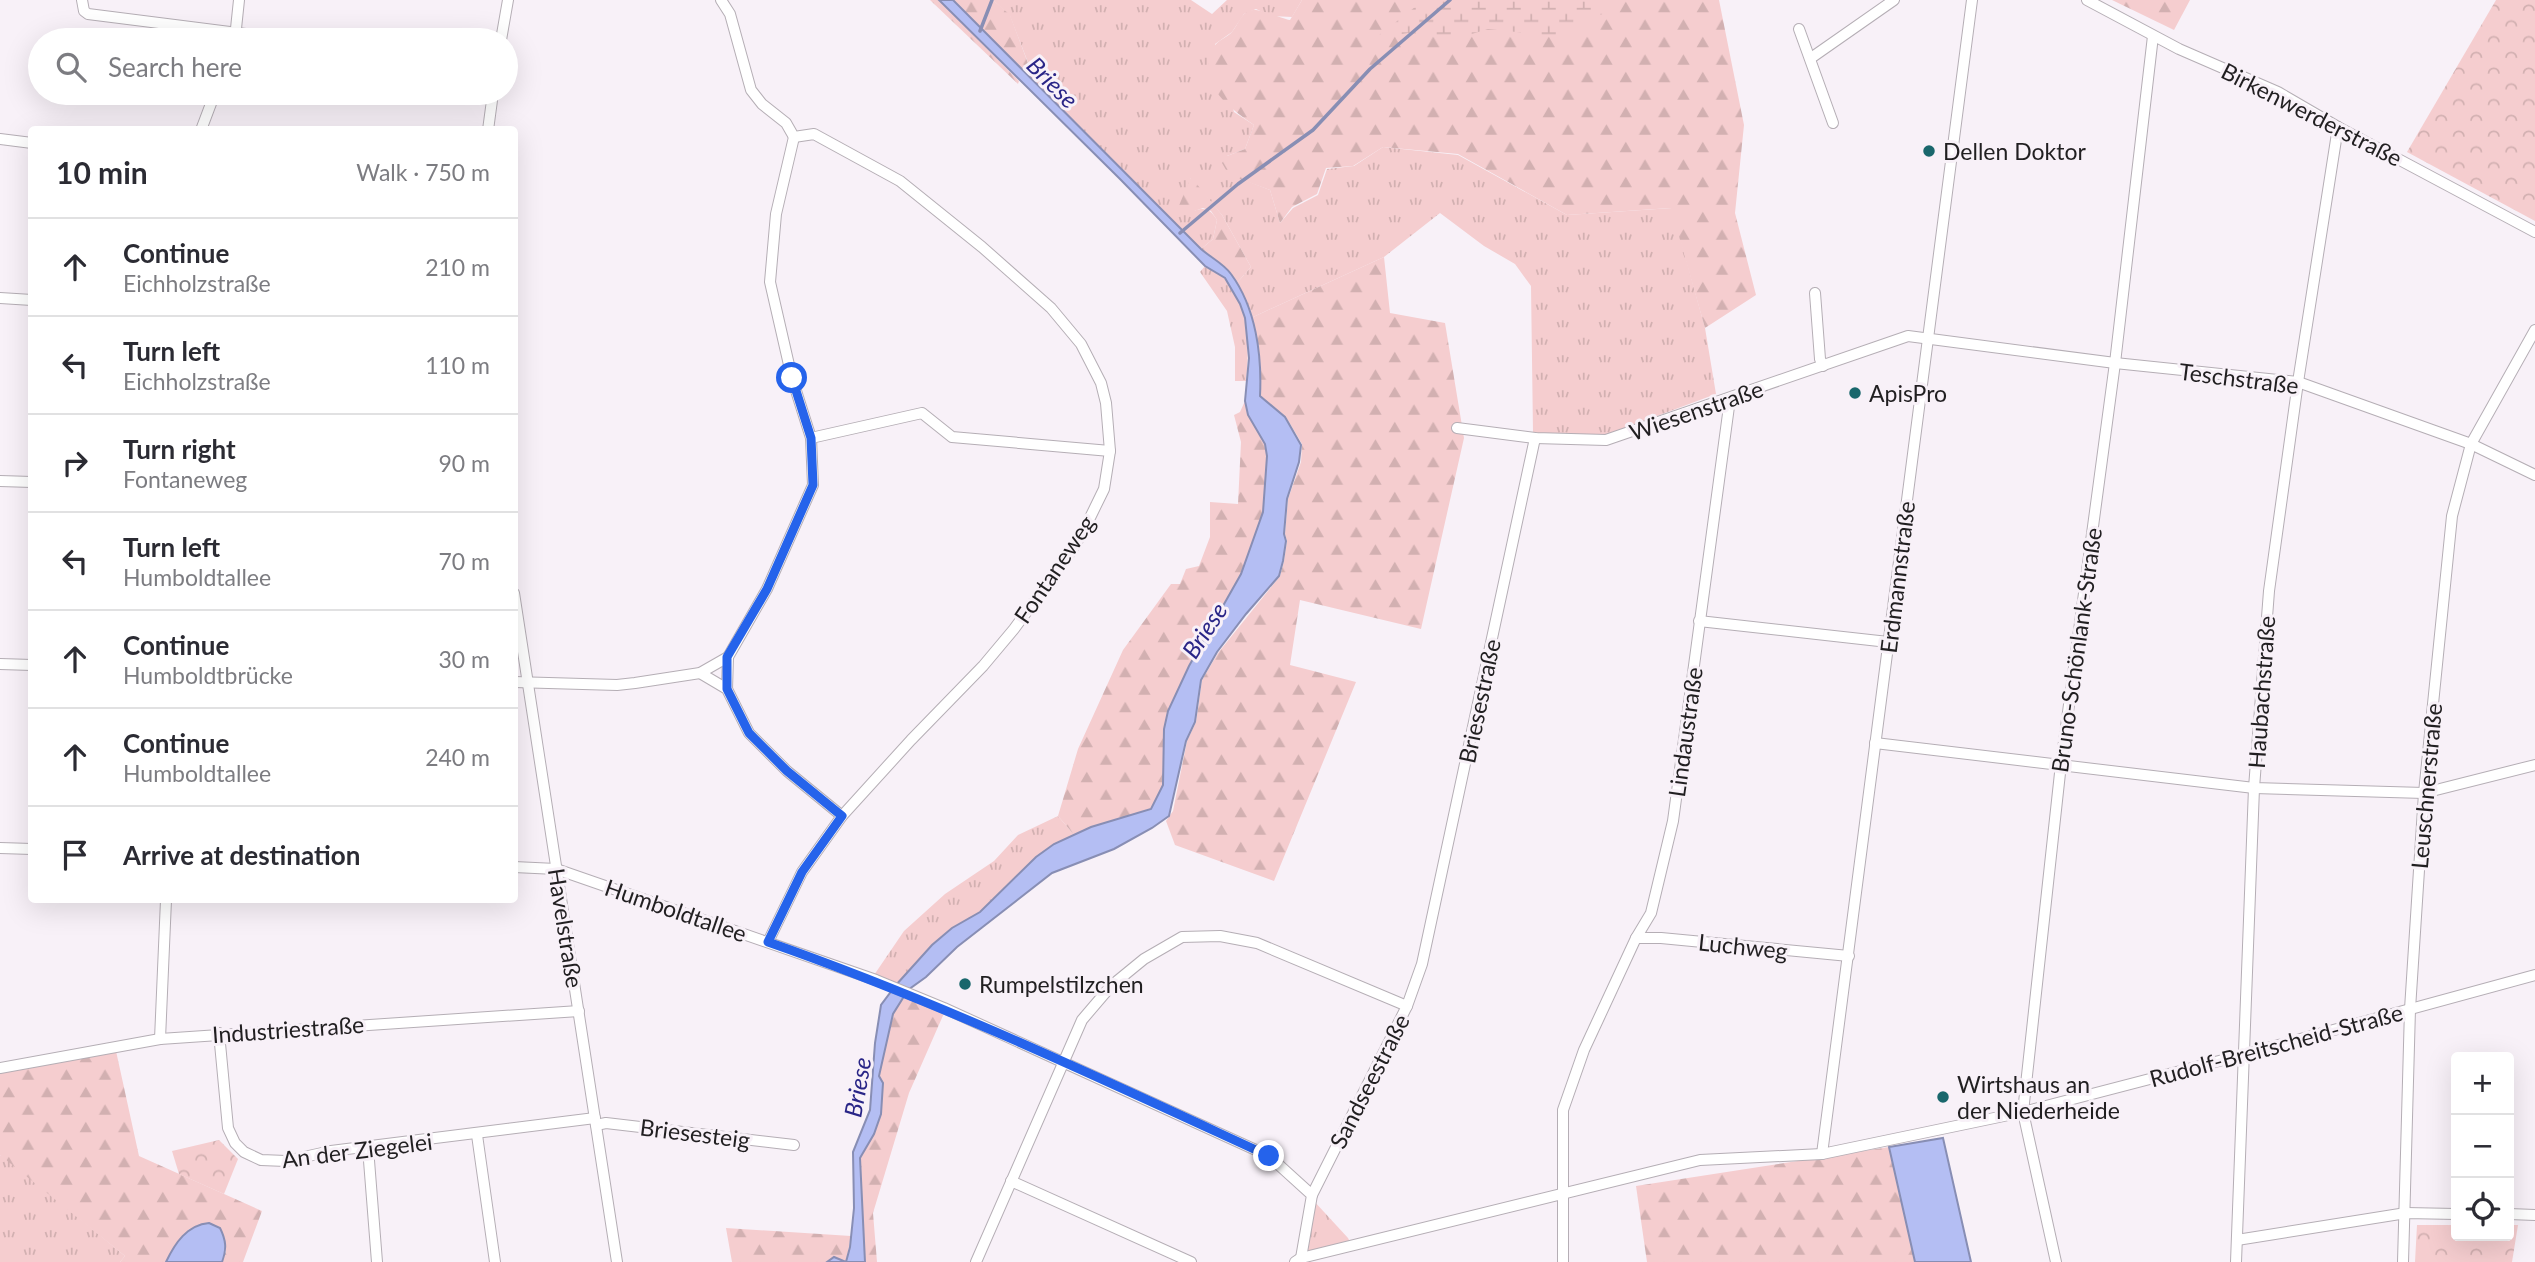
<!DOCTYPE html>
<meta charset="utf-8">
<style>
body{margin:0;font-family:Lato,sans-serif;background:#f7f7f7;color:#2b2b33}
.controls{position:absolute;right:21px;bottom:21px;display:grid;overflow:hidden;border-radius:7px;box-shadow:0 7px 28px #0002}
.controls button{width:63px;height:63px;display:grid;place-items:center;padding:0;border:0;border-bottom:2px solid #e1e1e2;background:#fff;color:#2b2b33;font:35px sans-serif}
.stop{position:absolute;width:21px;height:21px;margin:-16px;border:5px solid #2563eb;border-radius:50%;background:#fff}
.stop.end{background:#2563eb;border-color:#fff;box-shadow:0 2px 7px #0008}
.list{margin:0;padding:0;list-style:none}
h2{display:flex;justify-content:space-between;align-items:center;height:91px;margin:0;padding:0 28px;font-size:30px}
h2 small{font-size:23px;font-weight:400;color:#7c7c81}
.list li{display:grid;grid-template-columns:46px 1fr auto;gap:21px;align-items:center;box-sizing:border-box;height:98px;padding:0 28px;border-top:2px solid #e1e1e2}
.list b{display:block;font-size:26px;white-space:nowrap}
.list p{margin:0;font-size:23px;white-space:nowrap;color:#7c7c81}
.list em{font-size:23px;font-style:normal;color:#7c7c81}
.icon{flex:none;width:38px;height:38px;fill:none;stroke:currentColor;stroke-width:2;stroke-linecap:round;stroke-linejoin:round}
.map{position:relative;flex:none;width:2535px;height:1262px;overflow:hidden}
.search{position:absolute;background:#fff;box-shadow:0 7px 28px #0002;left:28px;top:28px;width:490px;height:77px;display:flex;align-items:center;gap:18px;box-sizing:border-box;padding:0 24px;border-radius:38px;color:#7c7c81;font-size:26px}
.panel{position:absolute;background:#fff;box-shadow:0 7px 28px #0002;left:28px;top:126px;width:490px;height:777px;border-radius:7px}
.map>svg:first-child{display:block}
</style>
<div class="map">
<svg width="2535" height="1262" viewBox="0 0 2535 1262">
<defs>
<pattern id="grass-tufts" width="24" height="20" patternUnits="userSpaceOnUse" patternTransform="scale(1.75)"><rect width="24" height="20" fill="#f5cdcf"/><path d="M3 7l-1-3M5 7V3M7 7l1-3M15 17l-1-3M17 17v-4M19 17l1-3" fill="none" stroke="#d2b0b1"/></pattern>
<pattern id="forest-firs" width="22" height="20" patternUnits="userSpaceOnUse" patternTransform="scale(1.75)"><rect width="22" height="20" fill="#f5cdcf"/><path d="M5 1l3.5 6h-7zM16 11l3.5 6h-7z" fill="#d2b0b1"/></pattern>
<pattern id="wetland-marsh" width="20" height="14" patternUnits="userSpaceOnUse" patternTransform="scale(1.75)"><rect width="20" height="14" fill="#f5cdcf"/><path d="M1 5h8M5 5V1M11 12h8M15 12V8" fill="none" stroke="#d2b0b1"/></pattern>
<pattern id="park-crowns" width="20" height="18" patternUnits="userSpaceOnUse" patternTransform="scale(1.75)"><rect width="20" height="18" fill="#f5cdcf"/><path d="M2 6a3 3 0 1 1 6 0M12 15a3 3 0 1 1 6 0" fill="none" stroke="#d2b0b1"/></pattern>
</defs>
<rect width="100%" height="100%" fill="#f8f1f8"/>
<g fill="url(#grass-tufts)">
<path d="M993,0h198l21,14 15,-14h75l-10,17 -21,-1 -15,-7 -12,5 -12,18 -17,12 19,68 20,13 -9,24 -18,7 2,18 41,16 10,33 13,-15 25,-13 9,-26 27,-3 29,-19 75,8 109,60 105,-7 33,120 11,66 -110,41 -73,-2 -2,-147 -16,-22 -31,-18 -44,-33 -56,44 -133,61 -6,-20 -9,-14 15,-17 -29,-52 -32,-37 4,33c11,-4 16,-2 23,9l-4,19 -12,10 -178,-178 6,-6 -19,-49z"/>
<path d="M1205,266c6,4 13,7 18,11 26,23 27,73 23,104h-11v-34l-8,-36 -27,-39z"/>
<path d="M1058,816l17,20c-43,16 -60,46 -93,74 -10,9 -23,12 -33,20 -20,16 -36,36 -53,55l-26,-4 34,-50 41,-37 49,-33 24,-26z"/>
<path d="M0,1155l9,5 116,96 -5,6h-120z"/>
<path d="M1313,1200l35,38 3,6 -45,9z"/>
</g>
<g fill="url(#forest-firs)">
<path d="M930,0h9l80,81 -1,3z"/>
<path d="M953,0h40l17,15 19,51 -6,5z"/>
<path d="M1302,0h417l25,125 -9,88 21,82 -51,33 -34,-120 -104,7 -109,-61 -75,-7 -30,19 -27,2 -9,26 -25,13 -12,16 -10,-33 -41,-15 -7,-12 5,-7 18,-7 9,-24c-26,-18 -60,-43 -40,-78 4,-7 12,-9 17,-14 8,-8 9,-21 22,-23 7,-1 28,8 37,10z"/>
<path d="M2112,0h78l-16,30z"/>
<path d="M1191,177l31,38 29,52 -15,17 -6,-12 -29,-23 12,-10 4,-19 -6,-9 -8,-3 -20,7 -5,-7z"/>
<path d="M1384,257l6,56 55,10 19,115 -43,191 -121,-29 -10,65 66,17 -82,199 -99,-36 -9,-24 7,-10 14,-70 9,-19 6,-42 16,-27 62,-77 4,-15 3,-20 -2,-7 3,-35 13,-37 1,-18 -16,-27 -26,-21 -1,-49 -8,-29z"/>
<path d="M1245,401l3,14 17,29 2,12 -4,56 -22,62 -52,92 -21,45 -4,18 -1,56 -12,24 -76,27 -17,-20 20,-67 45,-99 48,-66h9l6,-15 13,-3 11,-29v-35l28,2 3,-62 -7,-27 6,-3z"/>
<path d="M905,994l40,17 -36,82 -36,120 4,49h-12l-5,-104 14,-24 5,-58 14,-62z"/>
<path d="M116,1051l23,105 123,55 -19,51h-21l4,-11 -37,-22 -23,33h-46l5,-6 -125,-101v-84z"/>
<path d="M1889,1147l26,115h-268l-11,-76z"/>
<path d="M726,1228l125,8 -5,26 -12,-5 -7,5h-95z"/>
</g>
<path fill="url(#wetland-marsh)" d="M1424,0h185l-6,14 -19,5 -13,19 -83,-9 -26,8 -54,-4 -34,6z"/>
<g fill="url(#park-crowns)">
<path d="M2496,0h39v221l-128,-69z"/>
<path d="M219,1140l19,19 -14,35 -45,-20 -7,-23z"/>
<path d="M2417,1225h39v11h53v-11h9l-6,37h-97z"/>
</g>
<g fill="#b4bef3" stroke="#888eb4" stroke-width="2">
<path d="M939,0h14l248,249c9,8 23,15 30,25 25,34 31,81 29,122l25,21 16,28 -2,17 -12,37 -3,35 2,7 -3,20 -4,15 -33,38 -29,38 -16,28 -6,42 -9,19 -17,75 -17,12 -38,21 -62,24 -95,74 -31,30 -18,13 -15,24 -14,62 4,7 -2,31 -7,20 -14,24 5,104h-38l7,-5 12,5 4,-15 4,-39 -1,-56 17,-42 5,-67 6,-38 15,-20 36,-40 20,-17 28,-16 56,-55 18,-13 37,-17 60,-18 12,-24 1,-56 4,-18 21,-45 52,-92 22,-62 4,-56 -2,-12 -17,-29 -3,-14 4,-43 -4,-40 -5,-14 -15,-26 -20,-12 -85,-87z"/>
<path d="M1943,1138l28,124h-56l-26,-115z"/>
<path d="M209,1223l11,5c6,12 7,21 2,34h-56c9,-19 21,-37 43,-39z"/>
</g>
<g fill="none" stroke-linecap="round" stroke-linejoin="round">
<g stroke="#888eb4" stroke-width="3.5">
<path d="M980,31l12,-31"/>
<path d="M1180,233l58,-49 75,-54 57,-61 80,-69"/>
</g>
<g stroke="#b5aeb5" stroke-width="12">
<g id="street">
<path d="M82,0l2,11 4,3 205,26"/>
<path d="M721,0l9,14 21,76 11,14 24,19 8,14 20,-3 86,47 82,66 69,61 30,36 20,39 5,20 4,48 -6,38 -20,41 -12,20 -58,79 -31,37 -72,74 -69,76 -40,56 -34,70"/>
<path d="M2087,0l92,49 99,43 60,35 197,105"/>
<path d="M1799,29l34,94"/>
<path d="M235,38l4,-38"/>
<path d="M501,40l7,-40"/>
<path d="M1811,58l83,-58"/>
<path d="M201,130l14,-37"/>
<path d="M488,130l5,-37"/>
<path d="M0,139l32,4"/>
<path d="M1815,293l5,66 3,7"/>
<path d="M0,298l32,2"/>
<path d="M1457,428l78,10 71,2 302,-104 207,27 183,19 173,62 64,31"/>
<path d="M811,438l111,-25 30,24 158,14"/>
<path d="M0,481l32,1"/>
<path d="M514,593l103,669"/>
<path d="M1699,621l189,21"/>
<path d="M0,664l32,1"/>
<path d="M700,673l27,16 22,44 38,38 55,45"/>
<path d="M514,682l103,3 18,-2 65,-10 28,-16"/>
<path d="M727,689l1,-32 39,-68 46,-104 -2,-47 -19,-60 -22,-96 6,-68 18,-77"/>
<path d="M1875,743l379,45 170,5 111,-28"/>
<path d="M0,848l32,1"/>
<path d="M514,867l42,2 320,111 68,28 325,148 43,39 -11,63"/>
<path d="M1636,938h25l188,18"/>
<path d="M219,1033l9,95 7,15 9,9 17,8 25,1 45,-10 264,-33"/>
<path d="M160,1039l6,-139"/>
<path d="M0,1068l160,-29 419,-28"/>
<path d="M596,1125l10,-2 188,22"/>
<path d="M477,1135l18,127"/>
<path d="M368,1148l9,114"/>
<path d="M1822,1154l150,-1154"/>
<path d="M1011,1181l180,81"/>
<path d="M1312,1195l95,-189 15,-42 113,-526"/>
<path d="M2509,1214l26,1"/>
<path d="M2237,1240l169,-27 50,1"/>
<path d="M976,1262l106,-242 29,-34 33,-27 38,-22 38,-1 37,7 150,63"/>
<path d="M1295,1262l6,-4 399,-98 122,-6 201,-42 219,-57 293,-80"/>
<path d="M1563,1262v-152l21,-60 52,-112 15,-25 22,-92 57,-422"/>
<path d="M2056,1262l-33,-150 38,-348 54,-401 38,-327"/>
<path d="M2236,1262l18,-474 15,-197 29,-209 40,-255"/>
<path d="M2403,1262l7,-253 14,-216 28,-277 19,-72 64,-114"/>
</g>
</g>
<use href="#street" stroke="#fff" stroke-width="10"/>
</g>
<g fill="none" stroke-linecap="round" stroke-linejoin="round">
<path stroke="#2563eb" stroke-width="9" d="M792,378l19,60 2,47 -46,104 -40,68v32l22,44 38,38 55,45 -40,56 -34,70c172,60 336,138 501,214"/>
</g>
<g fill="#19676c" stroke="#f8f1f8" stroke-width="2.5">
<circle cx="1929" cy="151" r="7"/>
<circle cx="1855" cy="393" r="7"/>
<circle cx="965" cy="984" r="7"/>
<circle cx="1943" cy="1097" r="7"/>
</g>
<g text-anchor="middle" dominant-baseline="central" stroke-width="6" stroke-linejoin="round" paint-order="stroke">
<g font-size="23" fill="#211f21" stroke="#f8f1f8">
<text transform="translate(2312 114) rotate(27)">Birkenwerderstraße</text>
<text transform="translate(2239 378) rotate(7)">Teschstraße</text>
<text transform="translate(1696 410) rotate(-19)">Wiesenstraße</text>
<text transform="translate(1054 569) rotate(-56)">Fontaneweg</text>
<text transform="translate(1897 577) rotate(-83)">Erdmannstraße</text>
<text transform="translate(2076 650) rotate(-82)">Bruno-Schönlank-Straße</text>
<text transform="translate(2261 692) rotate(-86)">Haubachstraße</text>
<text transform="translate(1479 701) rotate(-78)">Briesestraße</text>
<text transform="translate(1685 732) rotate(-82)">Lindaustraße</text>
<text transform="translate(2426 786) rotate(-85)">Leuschnerstraße</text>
<text transform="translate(676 910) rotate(19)">Humboldtallee</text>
<text transform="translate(566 928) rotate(81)">Havelstraße</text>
<text transform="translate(1743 946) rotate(6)">Luchweg</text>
<text transform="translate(288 1029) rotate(-4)">Industriestraße</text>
<text transform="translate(2276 1045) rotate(-15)">Rudolf-Breitscheid-Straße</text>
<text transform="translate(1369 1081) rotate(-63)">Sandseestraße</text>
<text transform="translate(695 1133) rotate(7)">Briesesteig</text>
<text transform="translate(357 1150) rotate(-7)">An der Ziegelei</text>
</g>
<g font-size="23" fill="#211f21" stroke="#f8f1f8" text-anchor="start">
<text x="1943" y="151">Dellen Doktor</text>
<text x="1869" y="393">ApisPro</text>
<text x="979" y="984">Rumpelstilzchen</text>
<text x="1957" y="1084">Wirtshaus an<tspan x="1957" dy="26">der Niederheide</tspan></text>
</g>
<g font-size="24" font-style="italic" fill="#292587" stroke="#f8f1f8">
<text transform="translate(1053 82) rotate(45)">Briese</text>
<text transform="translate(1204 630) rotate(-57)">Briese</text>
<text transform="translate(857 1087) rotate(-80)">Briese</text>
</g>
</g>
</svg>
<div class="controls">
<button>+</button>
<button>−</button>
<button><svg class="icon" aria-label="locate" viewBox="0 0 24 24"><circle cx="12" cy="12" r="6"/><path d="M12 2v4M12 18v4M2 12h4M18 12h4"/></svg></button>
</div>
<div class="stop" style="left:792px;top:378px"></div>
<div class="stop end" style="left:1269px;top:1156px"></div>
<div class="search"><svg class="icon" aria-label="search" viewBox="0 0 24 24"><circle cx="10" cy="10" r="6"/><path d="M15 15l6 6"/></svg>Search here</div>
<section class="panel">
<h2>10 min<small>Walk · 750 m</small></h2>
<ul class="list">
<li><svg class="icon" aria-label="ahead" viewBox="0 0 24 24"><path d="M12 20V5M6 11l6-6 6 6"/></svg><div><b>Continue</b><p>Eichholzstraße</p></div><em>210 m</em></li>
<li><svg class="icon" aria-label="left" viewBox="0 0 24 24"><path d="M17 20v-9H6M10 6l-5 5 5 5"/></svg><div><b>Turn left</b><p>Eichholzstraße</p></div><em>110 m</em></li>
<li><svg class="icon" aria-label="right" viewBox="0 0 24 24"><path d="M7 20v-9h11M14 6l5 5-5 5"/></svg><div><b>Turn right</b><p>Fontaneweg</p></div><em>90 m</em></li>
<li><svg class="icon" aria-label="left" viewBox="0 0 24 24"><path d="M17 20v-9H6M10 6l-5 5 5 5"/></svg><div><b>Turn left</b><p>Humboldtallee</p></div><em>70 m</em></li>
<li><svg class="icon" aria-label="ahead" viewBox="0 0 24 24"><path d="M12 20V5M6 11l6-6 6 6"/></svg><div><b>Continue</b><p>Humboldtbrücke</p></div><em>30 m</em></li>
<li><svg class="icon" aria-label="ahead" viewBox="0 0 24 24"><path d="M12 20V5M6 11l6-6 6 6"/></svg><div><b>Continue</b><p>Humboldtallee</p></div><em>240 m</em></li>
<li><svg class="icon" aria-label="arrive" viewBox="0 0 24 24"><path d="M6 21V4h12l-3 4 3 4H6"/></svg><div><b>Arrive at destination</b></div></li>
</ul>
</section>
</div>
